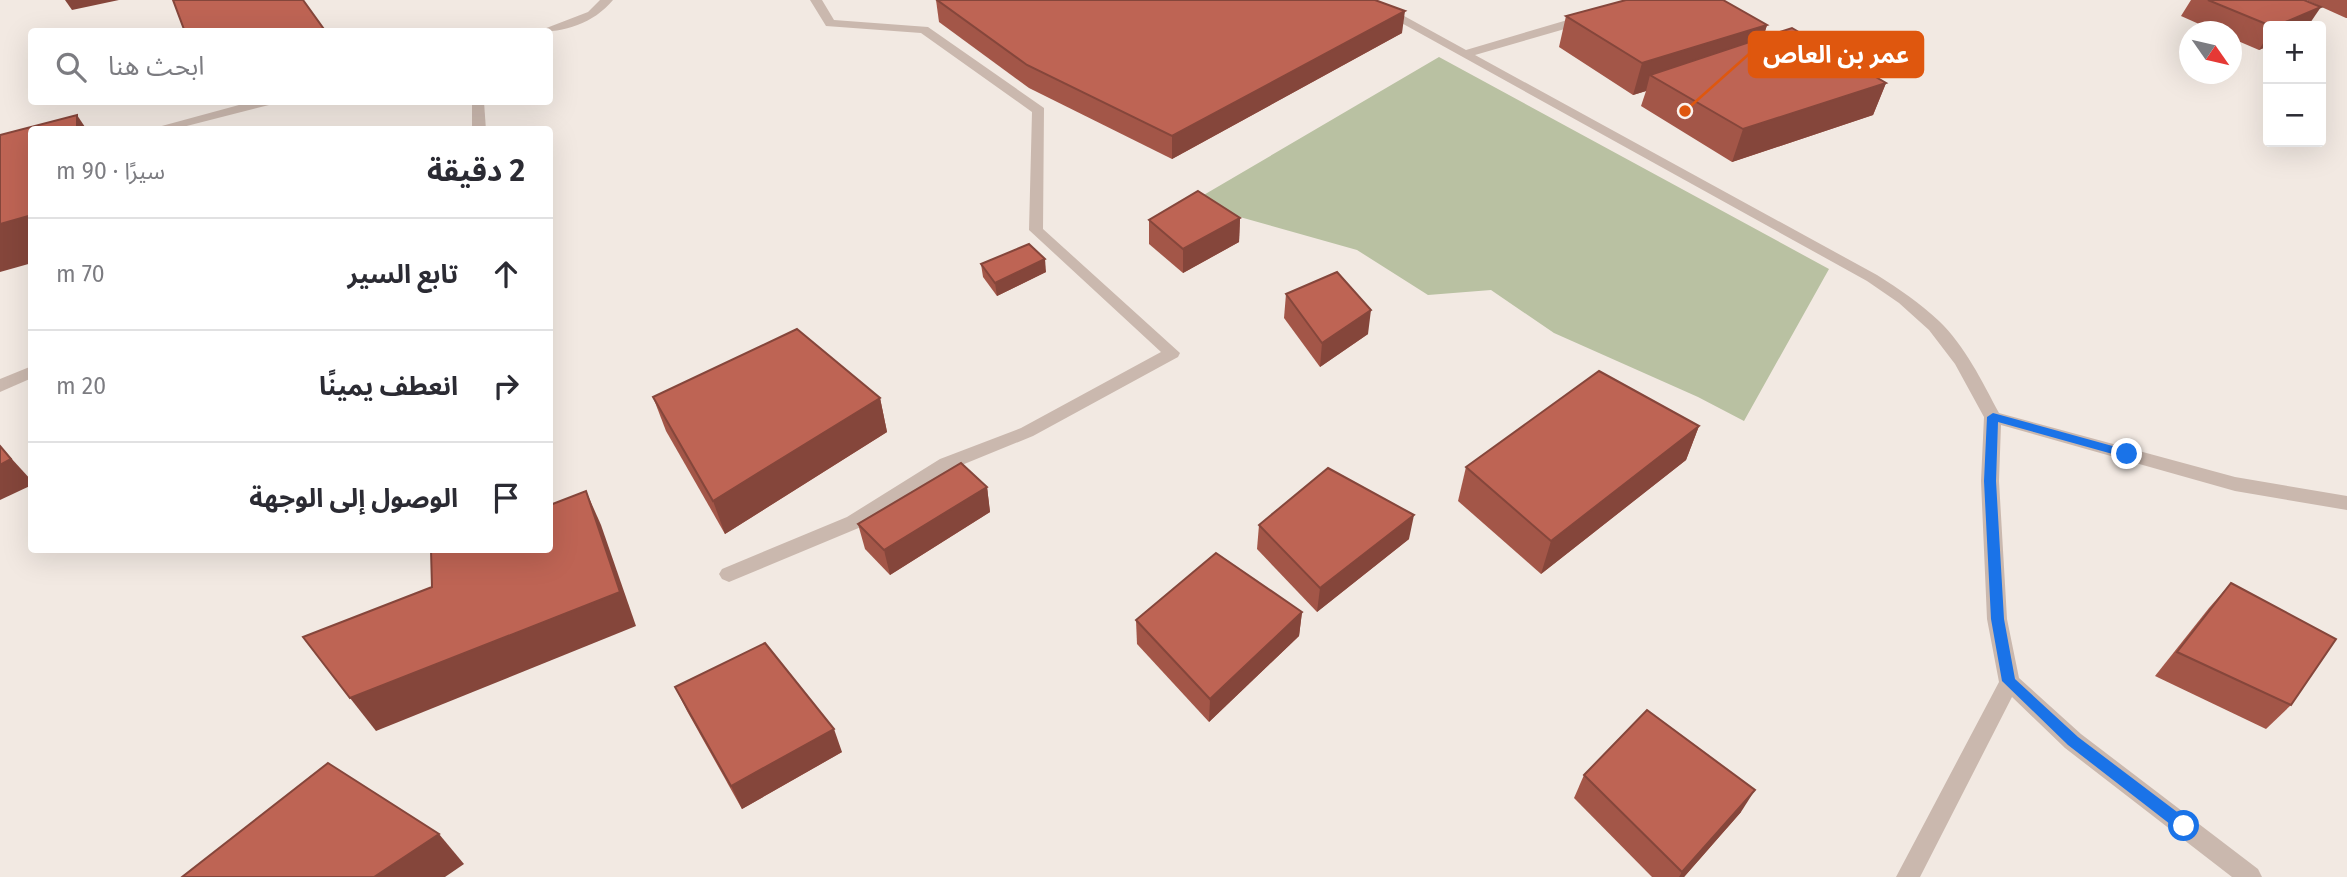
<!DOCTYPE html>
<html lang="ar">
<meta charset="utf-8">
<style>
body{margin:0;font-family:"Fira Sans","Noto Sans Arabic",sans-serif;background:#f7f7f7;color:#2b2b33;direction:rtl}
.controls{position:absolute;right:21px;top:21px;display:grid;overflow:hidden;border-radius:7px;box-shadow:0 7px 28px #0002}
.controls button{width:63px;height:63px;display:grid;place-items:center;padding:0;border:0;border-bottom:2px solid #e1e1e2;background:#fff;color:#2b2b33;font:35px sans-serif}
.compass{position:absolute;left:2179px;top:21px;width:63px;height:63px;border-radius:50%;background:#fff;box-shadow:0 7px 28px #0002;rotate:124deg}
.stop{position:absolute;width:21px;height:21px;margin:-16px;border:5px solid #1a73e8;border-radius:50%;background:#fff}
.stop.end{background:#1a73e8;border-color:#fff;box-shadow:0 2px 7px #0008}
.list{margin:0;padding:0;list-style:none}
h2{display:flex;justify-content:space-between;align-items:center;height:91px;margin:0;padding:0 28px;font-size:30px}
h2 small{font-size:23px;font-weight:400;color:#7c7c81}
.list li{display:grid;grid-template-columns:46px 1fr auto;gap:21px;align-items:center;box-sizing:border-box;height:112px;padding:0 28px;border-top:2px solid #e1e1e2}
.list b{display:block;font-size:26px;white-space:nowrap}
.list em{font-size:23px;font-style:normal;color:#7c7c81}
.icon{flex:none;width:38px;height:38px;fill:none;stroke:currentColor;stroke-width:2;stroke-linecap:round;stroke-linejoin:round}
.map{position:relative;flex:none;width:2347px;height:877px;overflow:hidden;direction:ltr}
.search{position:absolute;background:#fff;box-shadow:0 7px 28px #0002;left:28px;top:28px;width:525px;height:77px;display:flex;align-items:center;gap:18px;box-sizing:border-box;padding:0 24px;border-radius:7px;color:#7c7c81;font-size:26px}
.panel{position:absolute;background:#fff;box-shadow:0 7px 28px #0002;left:28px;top:126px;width:525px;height:427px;border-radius:7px;direction:rtl}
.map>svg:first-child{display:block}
</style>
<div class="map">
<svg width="2347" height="877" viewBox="0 0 2347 877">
<rect width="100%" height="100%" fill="#f2e9e2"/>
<path fill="#b9c1a2" d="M1439,57l390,212 -85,152 -46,-24 -144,-64 -63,-43 -63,5 -71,-45 -167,-47z"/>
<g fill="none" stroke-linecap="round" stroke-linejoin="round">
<g fill="#cab8ae" fill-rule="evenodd">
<path d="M600,0h13c-20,24 -49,32 -77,32l52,-20z"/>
<path d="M810,0h12l12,20 94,7 116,81 -1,121 137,124 -2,4 -145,79 -81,33 -91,58 -132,55 -7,-3 -3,-5 3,-5 125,-52 93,-58 81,-31 140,-76 -132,-122 3,-118 -111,-79 -95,-7z"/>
<path d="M1360,0h15l91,50 115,-34h8v6l-114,33 402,220c22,14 43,28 62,46 26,25 43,60 60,92l236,64 112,19v14l-112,-19 -234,-66 -2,56 8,138 12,59 62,56 177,135 4,8h-30l-167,-129 -53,-51 -92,180h-24l103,-195 -12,-63 -6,-138 3,-64 -29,-53 -26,-34 -30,-27 -32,-22z"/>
<path d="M250,102h20l-1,3 -98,25h-24z"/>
<path d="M472,102h12l2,28h-14z"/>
<path d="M32,366v12l-32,14v-13z"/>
</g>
</g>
<g fill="#a35648">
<path d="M936,0l466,33 -230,126 -143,-71 -90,-66z"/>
<path d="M2191,0h113l4,26h-40v20l-9,4 -28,-12v-6h-14l-36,-16z"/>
<path d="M2306,0h41v18h-1z"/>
<path d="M1566,16l201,9 -4,13 123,45 -13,32 -141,47 -91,-56 5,-15 -13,4 -74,-48z"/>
<path d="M1240,218l-1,24 -56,31 -34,-29v-24z"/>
<path d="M981,264l65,8 -49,24 -14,-19z"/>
<path d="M1286,294l82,40 -48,33 -36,-49z"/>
<path d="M653,397l227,1 7,34 -162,102 -59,-103z"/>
<path d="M1699,426l-13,34 -145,114 -83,-73 8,-34z"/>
<path d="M987,487l3,25 -100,63 -25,-26 -7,-25z"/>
<path d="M1259,525l150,14 -92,73 -60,-63z"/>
<path d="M2231,583l60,122 -25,24 -111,-53 54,-68z"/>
<path d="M1302,612l-3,24 -90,86 -72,-78 -1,-24z"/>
<path d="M675,687l167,65 -100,57 -55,-98z"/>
<path d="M1584,775l157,37 -57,65h-32l-78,-79z"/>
</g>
<g fill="#85463b">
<path d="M65,0h54l-47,10z"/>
<path d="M2321,7l-13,19h-32z"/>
<path d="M1405,11l-3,22 -230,126v-23z"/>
<path d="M1767,25l-10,31 -107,19 -4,16 -13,4 9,-32z"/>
<path d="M2268,35v11l-9,4z"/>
<path d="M1886,83l-13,32 -141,47 11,-33z"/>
<path d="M77,115l10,15h-10z"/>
<path d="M32,215v48l-32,9v-48z"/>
<path d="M1240,218l-1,24 -56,31v-24z"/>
<path d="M1045,259l1,13 -49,24 -2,-13z"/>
<path d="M1371,310l-3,24 -48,33 2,-24z"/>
<path d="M880,398l7,34 -162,102 -12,-33z"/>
<path d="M1699,426l-13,34 -145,114 10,-33z"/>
<path d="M0,446l32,35v4l-32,15z"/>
<path d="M987,487l3,25 -100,63 -6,-25z"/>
<path d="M586,491l15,34 35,101 -260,105 -26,-33z"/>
<path d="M1414,515l-5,24 -92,73 3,-24z"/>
<path d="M1302,612l-3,24 -90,86 1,-23z"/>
<path d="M834,729l8,23 -100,57 -11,-23z"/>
<path d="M1755,790l-14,22 -57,65h-5l3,-5z"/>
<path d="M439,834l25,30 -19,13h-71z"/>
</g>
<g fill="#be6454" stroke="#85463b" stroke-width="2">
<path d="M173,0h130l23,32h-141z"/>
<path d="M937,0h438l30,11 -233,125 -145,-71z"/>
<path d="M1626,0h97l44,25 -125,38 -76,-47z"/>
<path d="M2208,0h96l17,7 -45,19h-5z"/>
<path d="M1792,28l94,55 -143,46 -93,-54z"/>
<path d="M77,115v15h-45v85l-32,9v-89z"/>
<path d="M1198,191l42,27 -57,31 -34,-29z"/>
<path d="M1029,244l16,15 -50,24 -14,-19z"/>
<path d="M1337,272l34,38 -49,33 -36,-49z"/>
<path d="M797,329l83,69 -167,103 -60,-104z"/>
<path d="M1599,371l100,55 -148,115 -85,-74z"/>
<path d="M0,446l11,13 -11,6z"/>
<path d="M961,463l26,24 -103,63 -26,-26z"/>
<path d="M1328,468l86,47 -94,73 -61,-63z"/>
<path d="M586,491l34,101 -270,106 -47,-61 129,-50 -1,-37h119v-45z"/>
<path d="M1216,553l86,59 -92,87 -74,-79z"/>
<path d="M2231,583l105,56 -45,66 -114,-53z"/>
<path d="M765,643l69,86 -103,57 -56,-99z"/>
<path d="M1647,710l108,80 -73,82 -98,-97z"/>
<path d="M328,763l111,71 -65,43h-192z"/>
</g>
<path fill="#1a73e8" d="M1993,413l134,37 6,4 -6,4 -129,-36 -2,59 8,138 11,60 63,58 111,84 2,5 -2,5h-10l-111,-86 -66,-64 -11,-62 -7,-138 3,-64z"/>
<path fill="none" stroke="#df570e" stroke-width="2.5" d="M1685 111L1749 54"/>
<circle fill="#df570e" stroke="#faf3ee" stroke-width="2.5" cx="1685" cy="111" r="7"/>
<rect fill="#df570e" stroke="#df570e" stroke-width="2.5" x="1749" y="32" width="174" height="45" rx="7"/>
<g font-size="24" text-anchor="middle" font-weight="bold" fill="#fff">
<text x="1836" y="63">عمر بن العاص</text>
</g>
</svg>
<div class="controls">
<button>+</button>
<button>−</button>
</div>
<svg class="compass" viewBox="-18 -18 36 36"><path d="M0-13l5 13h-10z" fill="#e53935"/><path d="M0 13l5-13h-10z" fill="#7c7c81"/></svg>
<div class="stop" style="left:2184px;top:826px"></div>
<div class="stop end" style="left:2127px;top:454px"></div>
<div class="search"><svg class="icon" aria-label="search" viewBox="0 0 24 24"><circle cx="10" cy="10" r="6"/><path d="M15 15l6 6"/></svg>ابحث هنا</div>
<section class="panel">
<h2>2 دقيقة<small>سيرًا · 90 m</small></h2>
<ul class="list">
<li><svg class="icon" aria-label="ahead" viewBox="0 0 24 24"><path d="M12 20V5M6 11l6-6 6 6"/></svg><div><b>تابع السير</b></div><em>70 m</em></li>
<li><svg class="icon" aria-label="right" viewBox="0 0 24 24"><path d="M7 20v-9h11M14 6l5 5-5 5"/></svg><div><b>انعطف يمينًا</b></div><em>20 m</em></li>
<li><svg class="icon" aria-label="arrive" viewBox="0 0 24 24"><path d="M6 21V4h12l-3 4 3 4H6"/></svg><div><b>الوصول إلى الوجهة</b></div></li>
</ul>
</section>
</div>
